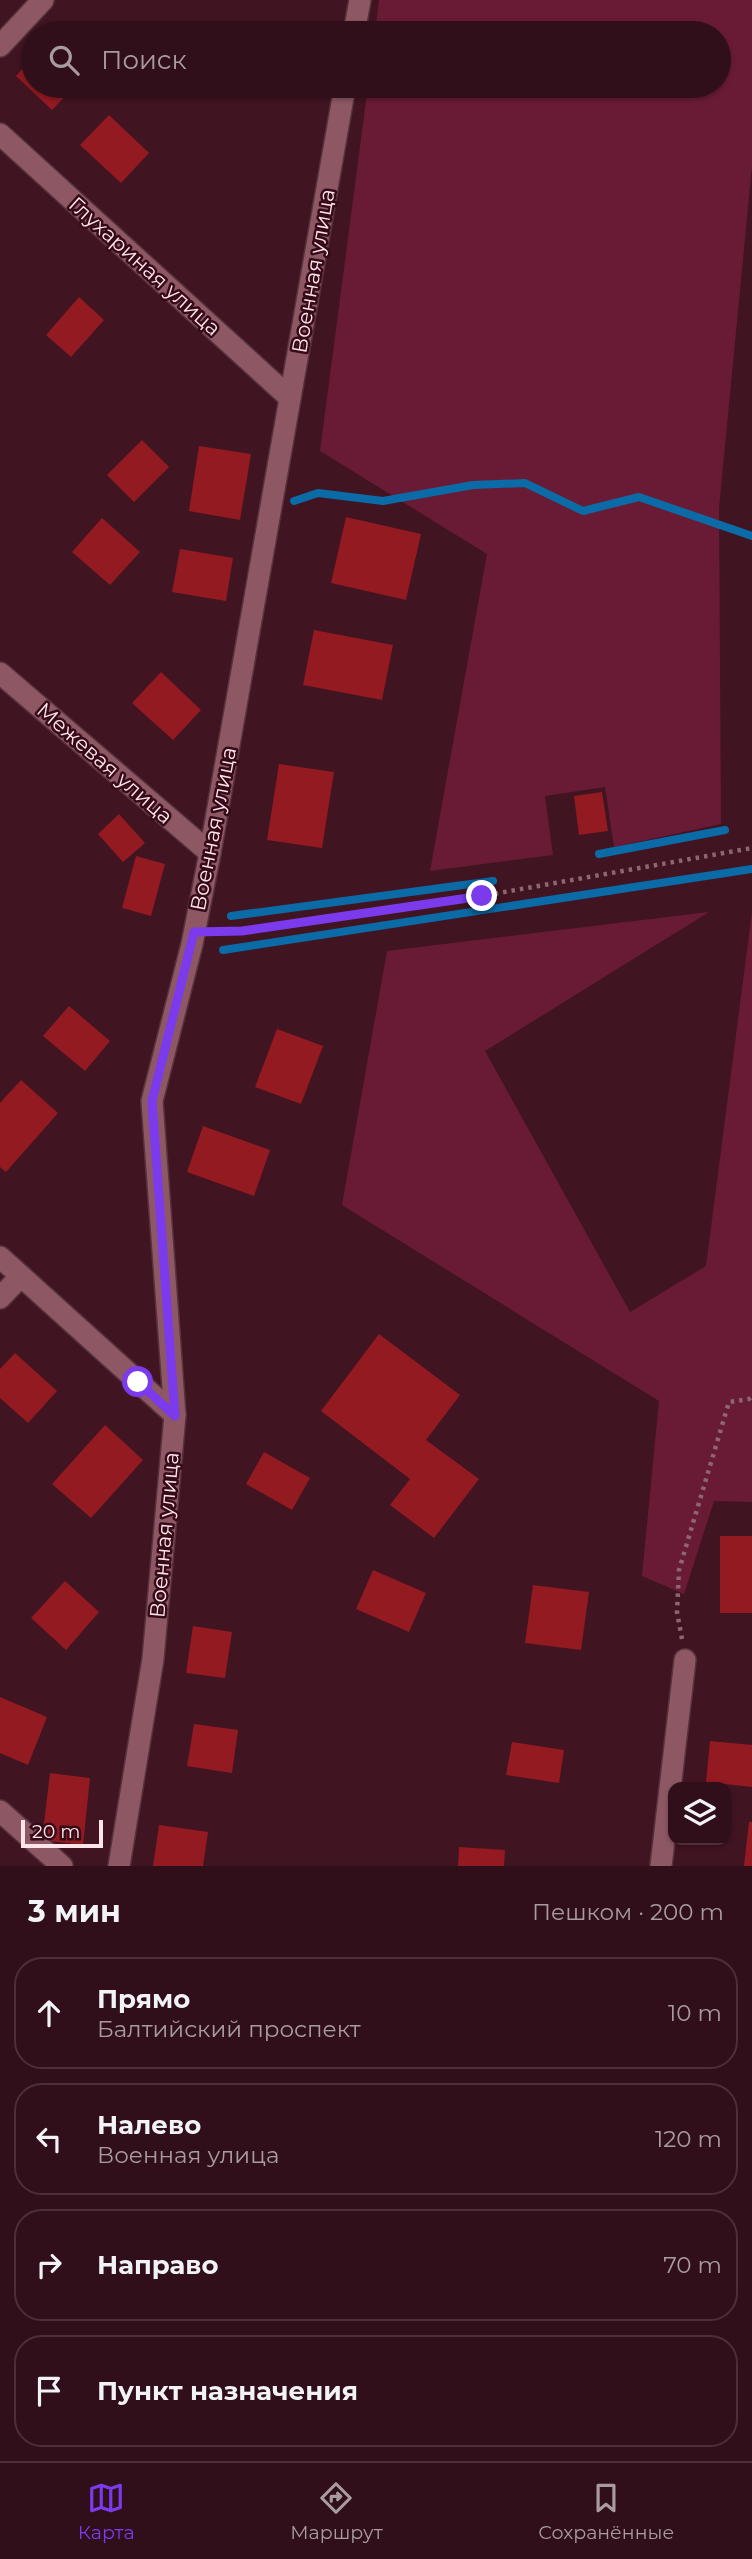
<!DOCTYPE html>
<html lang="ru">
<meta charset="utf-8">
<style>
body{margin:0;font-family:Montserrat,sans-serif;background:#391823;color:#f1f3f6}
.controls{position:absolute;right:21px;bottom:21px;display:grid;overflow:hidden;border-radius:14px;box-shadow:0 2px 5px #0004}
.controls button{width:63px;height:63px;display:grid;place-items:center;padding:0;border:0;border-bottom:2px solid #4c2f39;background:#310f1a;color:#f1f3f6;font:35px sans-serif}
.scale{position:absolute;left:21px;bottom:18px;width:82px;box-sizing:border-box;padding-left:7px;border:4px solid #fde4e9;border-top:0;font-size:19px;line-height:24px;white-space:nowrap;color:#fde4e9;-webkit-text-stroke:5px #360a18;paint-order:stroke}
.stop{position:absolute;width:21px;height:21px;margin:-16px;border:5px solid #7c3aed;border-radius:50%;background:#fff}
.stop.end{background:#7c3aed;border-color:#fff;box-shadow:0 2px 7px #0008}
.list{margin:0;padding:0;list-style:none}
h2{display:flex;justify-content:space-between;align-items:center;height:91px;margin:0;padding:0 28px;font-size:30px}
h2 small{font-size:23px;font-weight:400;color:#a89ca2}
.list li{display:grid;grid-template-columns:46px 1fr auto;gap:21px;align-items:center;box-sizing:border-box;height:112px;margin:0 14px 14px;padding:0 14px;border:2px solid #4c2f39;border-radius:28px}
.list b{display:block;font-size:26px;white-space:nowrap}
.list p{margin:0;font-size:23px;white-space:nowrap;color:#a89ca2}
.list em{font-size:23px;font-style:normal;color:#a89ca2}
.icon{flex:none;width:38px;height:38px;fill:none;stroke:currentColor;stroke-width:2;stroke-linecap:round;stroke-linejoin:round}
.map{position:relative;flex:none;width:752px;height:1866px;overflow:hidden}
.search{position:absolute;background:#310f1a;box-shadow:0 2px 5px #0004;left:21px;right:21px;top:21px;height:77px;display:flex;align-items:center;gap:18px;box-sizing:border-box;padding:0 24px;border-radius:38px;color:#a89ca2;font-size:26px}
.sheet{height:595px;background:#310f1a}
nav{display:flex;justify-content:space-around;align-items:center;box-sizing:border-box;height:98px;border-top:2px solid #4c2f39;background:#310f1a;font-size:19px;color:#a89ca2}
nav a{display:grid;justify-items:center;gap:4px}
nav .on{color:#7c3aed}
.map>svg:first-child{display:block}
</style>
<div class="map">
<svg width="752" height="1866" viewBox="0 0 752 1866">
<rect width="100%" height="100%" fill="#411422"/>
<g fill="#691b35">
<path d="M379,0h373v166l-33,342 2,316 -107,23 -9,-60 -60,9 8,59 -123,16 57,-317 -167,-103 48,-365h351v-53h-344z"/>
<path d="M709,912l-224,139 145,261 76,-46 46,-354v590l-38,-1 -30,93 -42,-18 17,-175 -317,-196 45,-254z"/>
</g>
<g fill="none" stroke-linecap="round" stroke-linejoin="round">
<g stroke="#0a6ba7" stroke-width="8">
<path d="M294,501l24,-8 65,8 90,-16 52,-2 58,28 56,-14 113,39"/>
<path d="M599,854l126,-24"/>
<path d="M231,916l262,-35"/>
<path d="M223,950l529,-81"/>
</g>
</g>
<g fill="#921a20">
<path d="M33,58v28h42l-23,24 -36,-34z"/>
<path d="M109,115l40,38 -28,30 -41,-38z"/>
<path d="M79,297l25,23 -33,37 -25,-22z"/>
<path d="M142,440l27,27 -35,35 -27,-27z"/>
<path d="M199,446l52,8 -11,66 -51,-9z"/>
<path d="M346,517l75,17 -15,66 -75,-17z"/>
<path d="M102,518l38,34 -30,33 -38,-33z"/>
<path d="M180,549l53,9 -7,43 -54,-9z"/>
<path d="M314,630l79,15 -11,55 -79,-15z"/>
<path d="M161,672l40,38 -28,30 -41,-37z"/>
<path d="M279,764l55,8 -12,76 -55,-8z"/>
<path d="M602,792l6,39 -29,4 -5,-39z"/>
<path d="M119,814l26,29 -22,19 -25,-28z"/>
<path d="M136,856l29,8 -14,52 -29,-8z"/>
<path d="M69,1006l41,35 -25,30 -42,-35z"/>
<path d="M277,1029l46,17 -22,58 -46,-17z"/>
<path d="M21,1080l37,33 -52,59 -6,-5v-64z"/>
<path d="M203,1126l67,24 -16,46 -67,-24z"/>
<path d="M379,1334l81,61 -34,45 53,39 -45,59 -44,-33 20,-26 -89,-68z"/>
<path d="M15,1353l42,38 -29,32 -28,-25v-29z"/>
<path d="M105,1425l38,35 -52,58 -39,-34z"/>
<path d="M264,1452l46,26 -18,32 -46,-26z"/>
<rect x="720" y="1536" width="32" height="77"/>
<path d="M373,1570l53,23 -17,39 -53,-23z"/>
<path d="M65,1581l34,31 -33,38 -35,-32z"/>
<path d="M533,1585l56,7 -8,58 -56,-7z"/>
<path d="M193,1626l39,6 -7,46 -39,-5z"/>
<path d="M0,1697l47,20 -19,48 -28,-12z"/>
<path d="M194,1724l44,6 -6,43 -45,-7z"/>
<path d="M710,1741l42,4v42l-46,-5z"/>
<path d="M512,1742l52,8 -5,33 -53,-8z"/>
<path d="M50,1773l40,5 -7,67 -41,-5z"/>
<path d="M749,1822h3v44h-8z"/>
<path d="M159,1825l49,7 -5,34h-50z"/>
<path d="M459,1847l46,3 -1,16h-46z"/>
</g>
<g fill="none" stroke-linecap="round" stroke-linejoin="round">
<g stroke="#55323c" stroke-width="24">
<g id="minor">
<path d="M354,33l6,-33"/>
<path d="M0,46l43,-46"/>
<path d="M0,134l290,264"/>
<path d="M0,673l210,180"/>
<path d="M0,1257l175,158"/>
<path d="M0,1298l21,-22"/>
<path d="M0,1811l62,55"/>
<path d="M119,1866l34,-207 22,-244 -23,-314 40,-157 18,-91 135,-767"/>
<path d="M661,1866l24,-206"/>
</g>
</g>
<g stroke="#8c6771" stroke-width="4.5" stroke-dasharray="3.5 5" stroke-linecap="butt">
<path d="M217,931h25l240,-35 270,-48"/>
<path d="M682,1639l-5,-27 2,-42 50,-168 20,-3 3,-3"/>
</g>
<use href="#minor" stroke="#8d5864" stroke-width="21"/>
</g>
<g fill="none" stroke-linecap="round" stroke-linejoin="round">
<path stroke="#7c3aed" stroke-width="9" d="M138,1382l37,34 -23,-315 42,-169 48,-1 240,-35"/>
</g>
<g text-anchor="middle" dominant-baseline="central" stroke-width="5" stroke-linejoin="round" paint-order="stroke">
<g font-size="21" fill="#fde4e9" stroke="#360a18">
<text transform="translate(145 266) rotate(42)">Глухариная улица</text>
<text transform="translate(313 271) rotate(-80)">Военная улица</text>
<text transform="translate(105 763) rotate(41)">Межевая улица</text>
<text transform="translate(213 829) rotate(-79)">Военная улица</text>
<text transform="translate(164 1535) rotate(-85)">Военная улица</text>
</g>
</g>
</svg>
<div class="controls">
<button><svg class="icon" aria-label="layers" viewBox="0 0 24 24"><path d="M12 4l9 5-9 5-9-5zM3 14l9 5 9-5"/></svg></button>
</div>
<div class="scale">20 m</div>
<div class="stop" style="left:138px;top:1382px"></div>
<div class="stop end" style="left:482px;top:896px"></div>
<div class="search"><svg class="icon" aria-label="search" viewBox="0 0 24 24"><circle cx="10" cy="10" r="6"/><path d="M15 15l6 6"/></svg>Поиск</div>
</div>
<section class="sheet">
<h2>3 мин<small>Пешком · 200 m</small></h2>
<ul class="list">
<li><svg class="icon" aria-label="ahead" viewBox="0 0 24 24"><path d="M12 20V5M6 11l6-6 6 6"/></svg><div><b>Прямо</b><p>Балтийский проспект</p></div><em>10 m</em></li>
<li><svg class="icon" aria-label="left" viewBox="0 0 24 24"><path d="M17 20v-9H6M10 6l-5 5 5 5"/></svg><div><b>Налево</b><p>Военная улица</p></div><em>120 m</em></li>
<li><svg class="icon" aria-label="right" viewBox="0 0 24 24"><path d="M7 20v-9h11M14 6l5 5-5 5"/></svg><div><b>Направо</b></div><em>70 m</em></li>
<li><svg class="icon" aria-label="arrive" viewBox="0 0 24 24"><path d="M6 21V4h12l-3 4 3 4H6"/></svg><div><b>Пункт назначения</b></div></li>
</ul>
</section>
<nav>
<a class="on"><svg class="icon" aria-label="map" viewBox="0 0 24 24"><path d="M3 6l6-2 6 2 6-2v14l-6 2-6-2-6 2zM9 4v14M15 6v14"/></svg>Карта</a>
<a><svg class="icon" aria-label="directions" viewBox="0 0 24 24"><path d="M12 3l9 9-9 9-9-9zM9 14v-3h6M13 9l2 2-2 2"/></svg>Маршрут</a>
<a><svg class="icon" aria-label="saved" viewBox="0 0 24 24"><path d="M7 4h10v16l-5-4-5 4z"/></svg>Сохранённые</a>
</nav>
